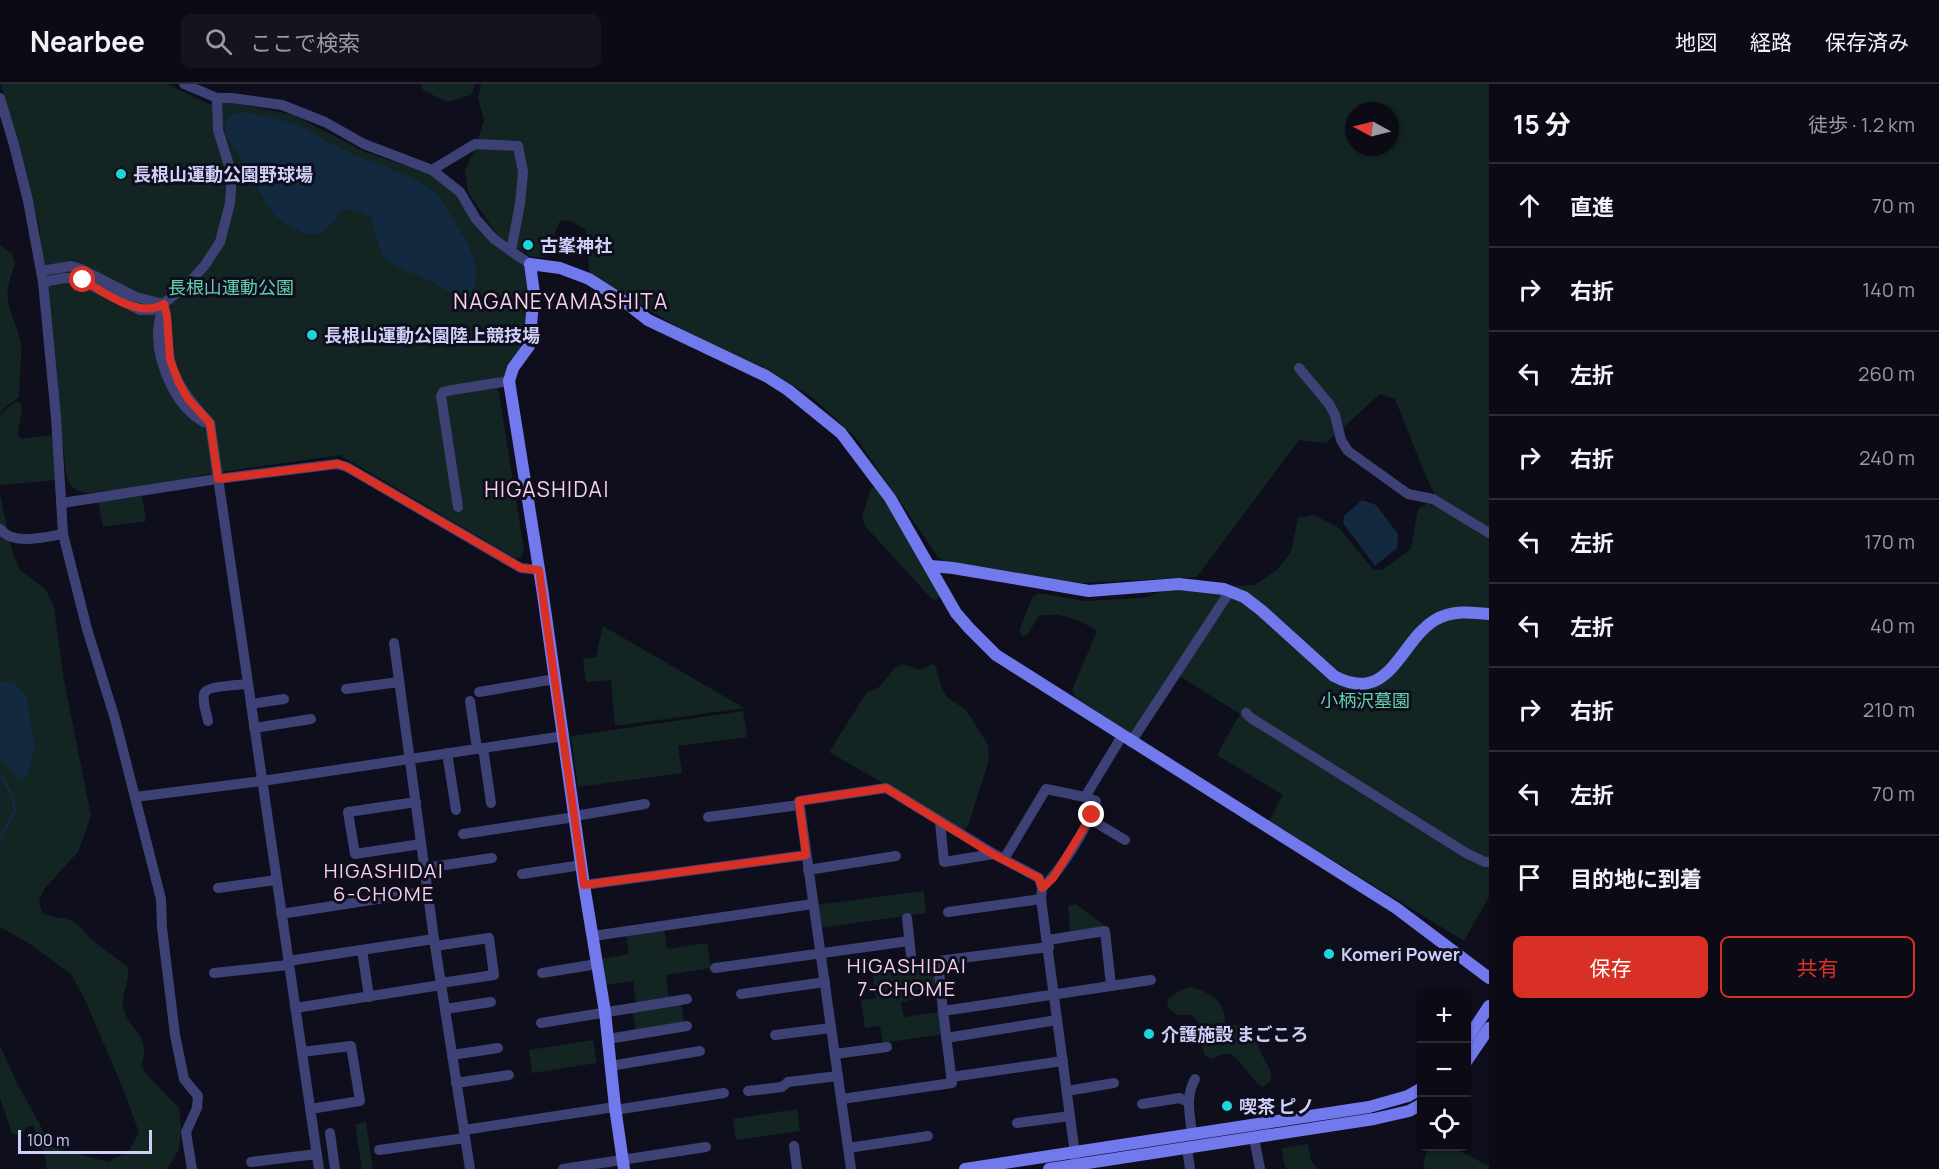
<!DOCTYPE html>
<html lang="ja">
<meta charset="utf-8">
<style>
body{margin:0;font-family:Manrope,"Noto Sans JP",sans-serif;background:#14131e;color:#f1f3f6}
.controls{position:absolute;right:18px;bottom:18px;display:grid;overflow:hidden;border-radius:9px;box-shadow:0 2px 4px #0004}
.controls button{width:54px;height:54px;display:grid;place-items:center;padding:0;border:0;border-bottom:2px solid #2b2b34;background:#0b0a15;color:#f1f3f6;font:30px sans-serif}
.compass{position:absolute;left:1345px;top:18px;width:54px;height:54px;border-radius:50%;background:#0b0a15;box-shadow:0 2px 4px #0004;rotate:277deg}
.scale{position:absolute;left:18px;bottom:15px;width:134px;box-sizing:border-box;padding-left:6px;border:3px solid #cfcff9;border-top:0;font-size:16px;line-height:21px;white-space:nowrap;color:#cfcff9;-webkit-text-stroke:4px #0f0e1c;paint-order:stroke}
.stop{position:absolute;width:18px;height:18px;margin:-14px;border:4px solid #d93025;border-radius:50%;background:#fff}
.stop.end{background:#d93025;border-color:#fff;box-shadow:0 2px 6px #0008}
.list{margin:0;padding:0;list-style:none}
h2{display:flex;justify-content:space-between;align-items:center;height:78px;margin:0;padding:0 24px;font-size:26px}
h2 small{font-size:20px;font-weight:400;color:#9a9aa0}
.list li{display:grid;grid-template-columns:39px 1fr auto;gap:18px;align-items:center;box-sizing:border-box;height:84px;padding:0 24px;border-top:2px solid #2b2b34}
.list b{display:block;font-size:22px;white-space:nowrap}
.list em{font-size:20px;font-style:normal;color:#9a9aa0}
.actions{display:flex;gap:12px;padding:18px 24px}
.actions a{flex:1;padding:14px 0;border:2px solid #d93025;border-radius:9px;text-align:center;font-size:21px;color:#d93025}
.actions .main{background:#d93025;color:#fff}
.icon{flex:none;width:33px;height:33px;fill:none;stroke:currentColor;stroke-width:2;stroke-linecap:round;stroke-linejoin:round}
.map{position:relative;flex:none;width:1489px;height:1085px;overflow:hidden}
header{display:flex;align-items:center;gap:36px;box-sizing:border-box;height:84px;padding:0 30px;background:#0b0a15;border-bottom:2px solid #2b2b34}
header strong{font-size:28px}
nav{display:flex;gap:33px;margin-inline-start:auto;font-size:21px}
.search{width:420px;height:54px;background:#14131e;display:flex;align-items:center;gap:15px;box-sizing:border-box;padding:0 21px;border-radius:9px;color:#9a9aa0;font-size:22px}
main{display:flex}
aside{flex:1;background:#0b0a15}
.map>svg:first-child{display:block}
</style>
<header>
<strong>Nearbee</strong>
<div class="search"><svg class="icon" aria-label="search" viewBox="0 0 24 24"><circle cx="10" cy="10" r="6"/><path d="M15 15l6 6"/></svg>ここで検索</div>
<nav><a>地図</a><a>経路</a><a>保存済み</a></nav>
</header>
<main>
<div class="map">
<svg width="1489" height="1085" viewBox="0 0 1489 1085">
<rect width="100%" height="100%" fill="#0f0e1c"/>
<g fill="#122522" fill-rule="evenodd">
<path d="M1,0h166l42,20 20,-2 65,13 69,36 63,22 16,10 13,11 15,23 54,50 4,14 2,11 -6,49 -26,46 26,163 -3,8h-6l-175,-103 -139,20 -24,9 -91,9c-12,-2 -18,-9 -20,-20l-17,-170 -9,-63v-11z"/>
<path d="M421,0h54l-4,11 -24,7 -24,-12z"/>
<path d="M481,0h1008v445l-52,-30 -13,-27 -29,-73 -15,-5 -54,49 -27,-3 -102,137 -116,6 -58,-7 -73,-11 -12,-8 -81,-118 -45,-42 -42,-26 -68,-30 -112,-65 -5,-47 -17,-9 -8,1 -15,36h-13l-34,-21 -30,-44 -3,-21 9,-20 10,-31 -6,-22zM1354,27h36v36h-36z"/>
<path d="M0,161l12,9 3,10c-15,41 -4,39 5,76 3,13 -1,42 -1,57l-19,15z"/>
<path d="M15,318l5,1 2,7 -4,23 3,6 31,-4 4,45 -54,5 -2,-2v-69z"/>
<path d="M876,403l5,4 52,91 6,14 -3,4 -4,-1 -67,-73 -3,-9 9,-29z"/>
<path d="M0,411l12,55 8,20 26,20 8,17 10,73 27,136 -13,36 -34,37 -5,12 3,12c12,6 24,3 35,11 5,4 9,10 13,14 12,10 25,20 38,29 2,15 -6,25 -5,37 3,28 30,27 18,62l7,10 31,32 2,20 -2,21 -12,20h-120l-2,-14 -12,-30 -6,2 -7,9 -8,-3 -12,-35v-52l17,37 35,64 56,15 21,-11 10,-18 -13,-37 -40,-94 -15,-28 -44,-32 -27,-15z"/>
<path d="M142,412l4,25 -43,6 -5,-25z"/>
<path d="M1428,419l61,32v362l-25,44 -195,-120 14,-26 -66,-40 23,-41 -67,-42 -41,62 -56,-36 -4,-8 25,-59c-19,-12 -36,-19 -58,-15l-12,19 -5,1 -3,-5 13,-33 6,-5 47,8 58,-3 21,-7 90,-6 23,-15 14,-18 7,-34 16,-3 25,13 34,41 9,1 29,-21 7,-40z"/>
<path d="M603,542l141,82 -129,18 -4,-46 -25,2 -3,-23 13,-2z"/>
<path d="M903,580l17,6 12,-6 4,3 6,23 5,7 19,13 22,35 1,15 -21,66 -4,4 -135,-78 38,-60 12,-5 16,-19z"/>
<path d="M743,627l4,26 -69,9 4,27 -104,14 -7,-51z"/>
<path d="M924,807l2,22 -107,15 -3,-23z"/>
<path d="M1076,820l30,23 -36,4 -2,-25z"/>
<path d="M664,843l3,22 40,-6 4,25 -45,7 3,23 -33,5 -3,-22 -28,4 -4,-26 28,-5 -3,-21z"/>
<path d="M933,880l4,23 -23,3 1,9 -14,3 3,15 36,-5 4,22 -61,9 -3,-17 -15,2 -4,-28 15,-2 -4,-25z"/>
<path d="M1192,903c20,7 34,14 33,36l10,2 10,-2 9,7 6,21 11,21 -1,9 -7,6c-13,-6 -23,-32 -35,-33 -5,-1 -12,4 -18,5l-6,-5 -6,-31 -6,-8h-15l-9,-8 -1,-8 16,-10z"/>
<path d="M681,918l3,20 -48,8 -4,-21z"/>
<path d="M593,956l4,23 -65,10 -3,-23z"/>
<path d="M797,1025l3,22 -64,9 -3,-21z"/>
<path d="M366,1038l7,47h-11l-7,-45z"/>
<path d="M1308,1060l3,17 7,8h-31l-3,-5 -2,-16z"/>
<path d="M1428,1063h24l37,19v3h-63l-3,-5z"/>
</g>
<g fill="#13293f">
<path d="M243,28c18,4 36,6 53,13 21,9 40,23 61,31 25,11 52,18 75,34 10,8 15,19 21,29 15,25 33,51 17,80h-10l-25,-16 -46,-20 -7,-9 -12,-37c-9,-5 -16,-8 -27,-7l-18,20 -8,4h-12l-18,-10 -12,-8 -8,-11 -16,-30 -26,-42c-1,-14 4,-19 18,-21z"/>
<path d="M1362,416l14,5 22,29 -1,14 -22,18 -32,-43 1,-7z"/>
<path d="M0,597l15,2 11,13 9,52 -9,30 -7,2 -19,-22z"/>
</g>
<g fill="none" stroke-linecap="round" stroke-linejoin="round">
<path stroke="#13293f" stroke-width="3" d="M0,690l12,21 3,16 -15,27"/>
<g stroke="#3e4175" stroke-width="10">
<path d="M184,0l33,14h15l50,7 43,17 39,22 68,26 28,22 16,27 18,20 17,12"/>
<path d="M0,14l14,47 14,56 15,81 13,135 7,117 24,95 28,90 46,180 1,29 13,107 9,44 14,17 -1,12 -11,24 6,37"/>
<path d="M432,86l43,-26 43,2 5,26 -3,32 -9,47 19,13"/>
<path d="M41,187l30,-5 10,3 55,28 27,7"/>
<path d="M43,198l21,-4h13l63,32h12l11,-6c-2,11 -6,23 -5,33 1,30 19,71 46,85"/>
<path d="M163,220c6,19 3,38 7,56 6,25 23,45 40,63l109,746"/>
<path d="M163,220l25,-20 17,-19 15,-23 10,-39 2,-28 -14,-45 -1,-32"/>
<path d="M1299,284l30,36 6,11 6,25 7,11 60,43 25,5 56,34"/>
<path d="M62,419l155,-24 120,-15 10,3 174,101 18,2"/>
<path d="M458,423l-17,-111 2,-4 9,-2 57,-9"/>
<path d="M0,445c12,17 46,8 63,5"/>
<path d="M394,559l40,296 36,230"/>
<path d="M346,605l53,-7"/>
<path d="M479,608l76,-13"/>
<path d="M470,617l7,48"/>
<path d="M251,620l33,-5"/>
<path d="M1246,629l5,5 215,135 19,9h4"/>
<path d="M208,637c-1,-6 -7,-23 -3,-29 4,-6 34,-7 42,-8"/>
<path d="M254,644l57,-9"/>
<path d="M1131,658l99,-151"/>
<path d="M483,664l8,55"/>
<path d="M447,669l9,57"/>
<path d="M135,713l127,-16 302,-45"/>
<path d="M416,718l-68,10 7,42 66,-10"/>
<path d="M575,732l70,-12"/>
<path d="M708,733l91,-12"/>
<path d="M1090,735l35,21"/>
<path d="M940,738l4,40 50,-8"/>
<path d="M463,750l112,-17"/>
<path d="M1004,775l42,-70 39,8"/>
<path d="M425,784l67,-10"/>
<path d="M808,786l88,-14"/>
<path d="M522,790l60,-9"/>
<path d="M584,801l222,-30"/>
<path d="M218,804l58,-8"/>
<path d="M1042,804c20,-19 46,-61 54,-87l-11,-4 37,-61"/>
<path d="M948,828l93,-13"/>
<path d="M281,830l148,-23"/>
<path d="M907,834l4,38"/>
<path d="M593,852l220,-32"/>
<path d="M1048,856l57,-9 6,54"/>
<path d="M435,862l54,-8 5,37 -53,8"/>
<path d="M362,866l7,47"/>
<path d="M288,877l146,-22"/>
<path d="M715,884l194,-27"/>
<path d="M214,889l74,-8"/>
<path d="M542,889l55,-9"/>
<path d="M741,910l84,-12"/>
<path d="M295,924l146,-23"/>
<path d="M445,925l46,-7"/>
<path d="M943,927l-5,-50 111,-14"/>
<path d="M541,939l146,-24"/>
<path d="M775,951l56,-7"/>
<path d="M946,954l111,-18"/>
<path d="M608,955l79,-13"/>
<path d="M302,968l49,-6 9,55 -50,8"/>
<path d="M835,970l52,-7"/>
<path d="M452,971l46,-7"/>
<path d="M610,982l90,-15"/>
<path d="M951,993l112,-16"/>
<path d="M456,999l53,-8"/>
<path d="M748,1007l34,-4 6,-5 50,-6"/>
<path d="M1067,1007l47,-8"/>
<path d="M842,1015l110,-16 -9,-72 208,-31"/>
<path d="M1142,1020l38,-6 9,5"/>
<path d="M615,1026l109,-17"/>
<path d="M1017,1039l53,-7"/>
<path d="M464,1046l151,-23"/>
<path d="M330,1049l5,36"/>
<path d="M1192,1050c-2,-19 -7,-37 3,-55"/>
<path d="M1254,1054l6,31"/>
<path d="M794,1062l3,23"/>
<path d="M848,1064l80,-12"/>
<path d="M1187,1064l3,21"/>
<path d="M379,1066l86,-12"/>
<path d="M251,1078l66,-8"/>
<path d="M563,1085l143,-22"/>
<path d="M851,1085l-52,-368 87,-13 108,66 45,24 3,10 -1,11 36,270"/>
</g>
<g stroke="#7179ed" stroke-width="12">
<path d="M931,482l22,2 136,23 90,-7 45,5 20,8 17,13 73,66c56,30 65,-34 101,-56 17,-10 36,-8 54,-6"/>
<path d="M1466,957l23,-35"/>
<path d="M1466,978l23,-34"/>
<path d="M624,1085l-9,-62 -10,-95 -21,-127 -42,-297 -33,-207 4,-13 16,-22 5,-53 -4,-29 30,4 29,11 36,23 23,18 118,56 22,14 53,43 49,65 66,115 13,15 27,27 400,253 93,70"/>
<path d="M965,1085l404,-62 39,-11 14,-8"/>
<path d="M1049,1085l325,-50 35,-8 13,-7"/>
</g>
</g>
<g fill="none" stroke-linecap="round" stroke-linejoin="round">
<path stroke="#d93025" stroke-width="8" d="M83,196c22,13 56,39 81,24l3,12 3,44 9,23 9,16 22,24 8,56 120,-15 9,3 174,101 18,2 45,315 222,-30 -7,-54 87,-13 108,67 45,23 3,10 11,-10 39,-63"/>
</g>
<g fill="#1bd7d9" stroke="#0f0e1c" stroke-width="2">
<circle cx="121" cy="90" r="6"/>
<circle cx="528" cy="161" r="6"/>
<circle cx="312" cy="251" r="6"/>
<circle cx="1329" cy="870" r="6"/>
<circle cx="1149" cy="950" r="6"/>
<circle cx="1227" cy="1022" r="6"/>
</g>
<g text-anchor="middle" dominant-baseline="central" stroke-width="6" stroke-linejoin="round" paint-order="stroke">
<g font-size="18" font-weight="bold" fill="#cfcff9" stroke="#0f0e1c" text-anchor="start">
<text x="133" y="90">長根山運動公園野球場</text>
<text x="540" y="161">古峯神社</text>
<text x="324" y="251">長根山運動公園陸上競技場</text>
<text x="1341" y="870">Komeri Power</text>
<text x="1161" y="950">介護施設 まごころ</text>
<text x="1239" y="1022">喫茶 ピノ</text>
</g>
<g font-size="18" fill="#64cfab" stroke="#0f0e1c">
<text x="231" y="203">長根山運動公園</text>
<text x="1365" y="616">小柄沢墓園</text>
</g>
<g font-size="20" letter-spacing="1.5" fill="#f9d0ee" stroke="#0f0e1c">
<text x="384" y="786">HIGASHIDAI<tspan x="384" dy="23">6-CHOME</tspan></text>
<text x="907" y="881">HIGASHIDAI<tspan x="907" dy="23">7-CHOME</tspan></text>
</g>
<g font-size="21" letter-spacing="1.5" fill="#f9d0ee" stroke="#0f0e1c">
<text x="561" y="217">NAGANEYAMASHITA</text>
<text x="547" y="405">HIGASHIDAI</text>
</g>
</g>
</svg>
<div class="controls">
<button>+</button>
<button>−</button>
<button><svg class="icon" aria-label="locate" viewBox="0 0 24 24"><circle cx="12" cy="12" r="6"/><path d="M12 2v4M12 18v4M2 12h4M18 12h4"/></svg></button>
</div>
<svg class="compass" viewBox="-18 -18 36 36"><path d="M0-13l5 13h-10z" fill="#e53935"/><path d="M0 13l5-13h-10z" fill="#9a9aa0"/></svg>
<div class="scale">100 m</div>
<div class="stop" style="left:83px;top:196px"></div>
<div class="stop end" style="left:1092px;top:731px"></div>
</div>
<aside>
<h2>15 分<small>徒歩 · 1.2 km</small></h2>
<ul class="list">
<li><svg class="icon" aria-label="ahead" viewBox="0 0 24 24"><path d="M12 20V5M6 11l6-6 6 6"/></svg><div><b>直進</b></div><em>70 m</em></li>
<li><svg class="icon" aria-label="right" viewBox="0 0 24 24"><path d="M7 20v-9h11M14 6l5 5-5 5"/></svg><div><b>右折</b></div><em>140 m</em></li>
<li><svg class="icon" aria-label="left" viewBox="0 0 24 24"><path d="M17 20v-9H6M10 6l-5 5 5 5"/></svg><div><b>左折</b></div><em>260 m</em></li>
<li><svg class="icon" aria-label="right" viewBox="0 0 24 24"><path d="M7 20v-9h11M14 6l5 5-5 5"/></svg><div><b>右折</b></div><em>240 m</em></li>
<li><svg class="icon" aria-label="left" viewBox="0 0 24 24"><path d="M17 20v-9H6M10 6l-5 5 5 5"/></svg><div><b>左折</b></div><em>170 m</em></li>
<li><svg class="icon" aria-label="left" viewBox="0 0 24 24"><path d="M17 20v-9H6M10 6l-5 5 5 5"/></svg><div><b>左折</b></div><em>40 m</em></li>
<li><svg class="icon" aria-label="right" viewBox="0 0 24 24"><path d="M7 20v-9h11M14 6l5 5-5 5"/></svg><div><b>右折</b></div><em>210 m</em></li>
<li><svg class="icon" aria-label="left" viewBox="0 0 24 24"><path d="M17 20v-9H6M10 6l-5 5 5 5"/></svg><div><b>左折</b></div><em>70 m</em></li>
<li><svg class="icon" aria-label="arrive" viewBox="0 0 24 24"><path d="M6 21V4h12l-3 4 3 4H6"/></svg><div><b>目的地に到着</b></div></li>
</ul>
<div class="actions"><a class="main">保存</a><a>共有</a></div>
</aside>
</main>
